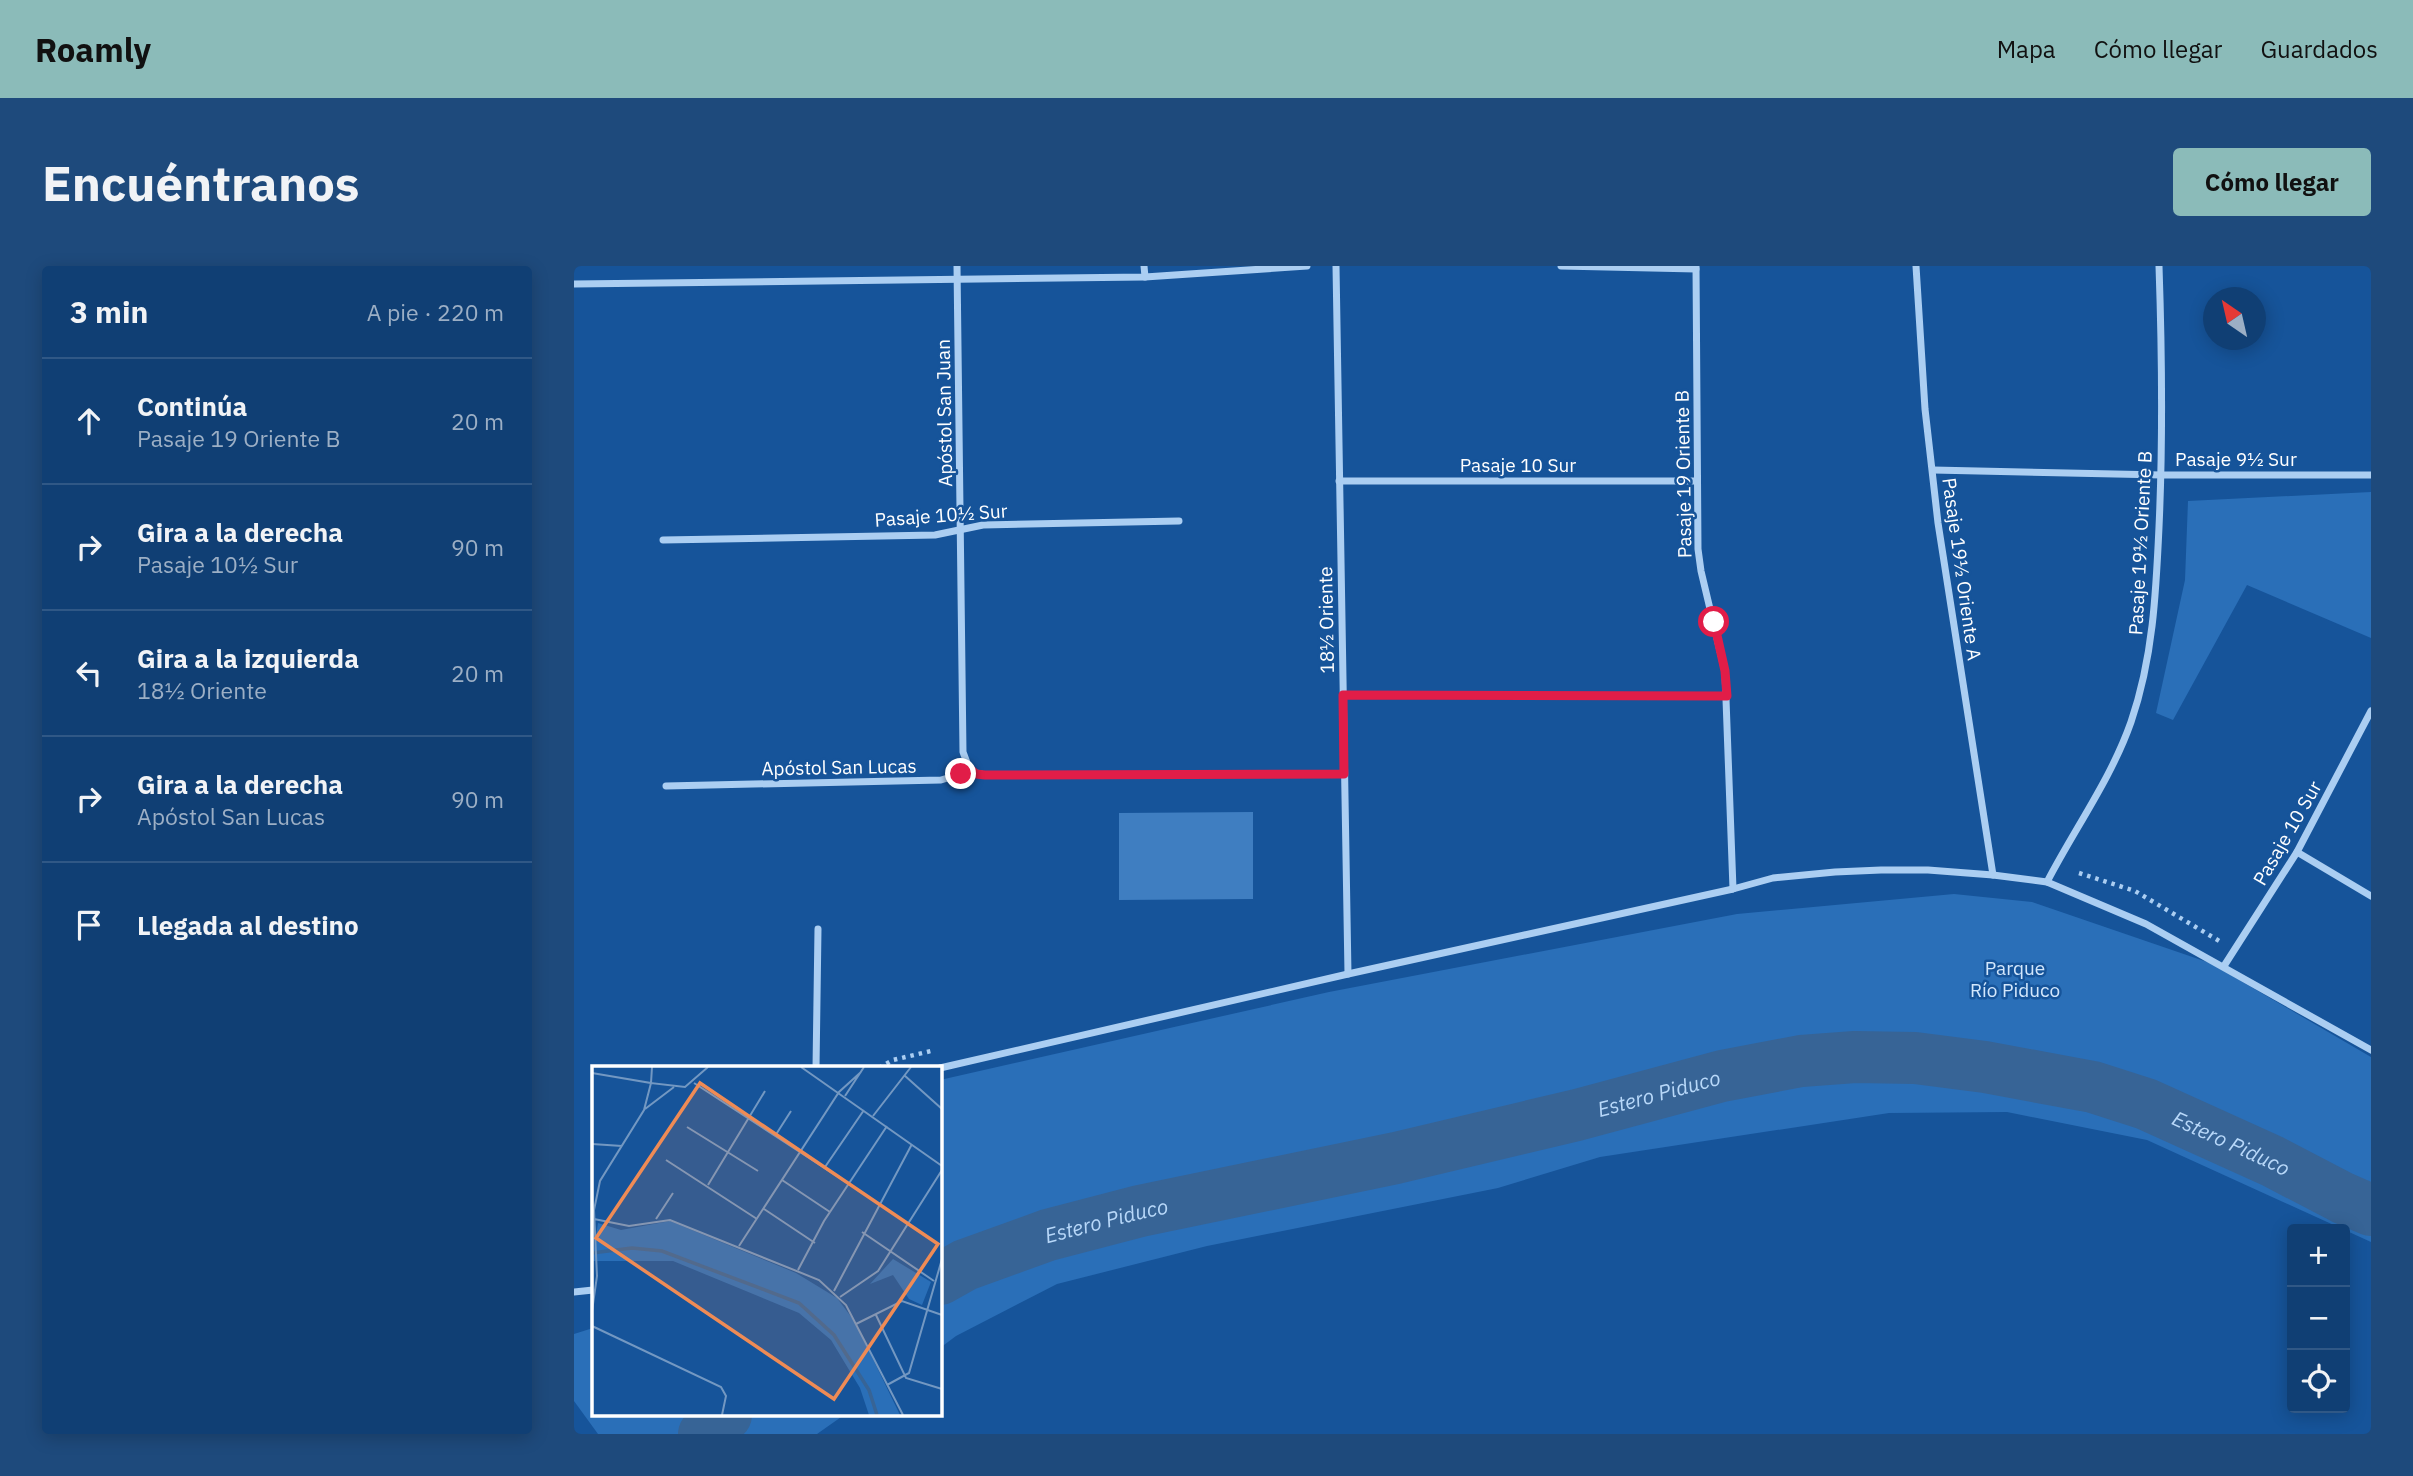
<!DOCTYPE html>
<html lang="es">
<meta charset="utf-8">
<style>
body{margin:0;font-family:"IBM Plex Sans",sans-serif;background:#1e4a7c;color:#f1f3f6}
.controls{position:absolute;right:21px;bottom:21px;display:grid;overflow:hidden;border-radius:7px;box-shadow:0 4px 18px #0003}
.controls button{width:63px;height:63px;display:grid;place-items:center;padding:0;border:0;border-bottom:2px solid #305886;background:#103f74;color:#f1f3f6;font:35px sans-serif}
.compass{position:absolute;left:1629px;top:21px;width:63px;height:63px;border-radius:50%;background:#103f74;box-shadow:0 4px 18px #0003;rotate:326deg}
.stop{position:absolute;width:21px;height:21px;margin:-16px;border:5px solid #e11d48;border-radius:50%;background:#fff}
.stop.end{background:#e11d48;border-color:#fff;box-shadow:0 2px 7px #0008}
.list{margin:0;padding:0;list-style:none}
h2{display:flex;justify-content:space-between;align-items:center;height:91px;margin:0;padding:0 28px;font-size:30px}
h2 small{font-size:23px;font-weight:400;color:#9cafc5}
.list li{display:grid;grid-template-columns:46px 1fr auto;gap:21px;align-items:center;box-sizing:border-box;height:126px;padding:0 28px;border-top:2px solid #305886}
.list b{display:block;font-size:26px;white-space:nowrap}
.list p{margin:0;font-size:23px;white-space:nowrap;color:#9cafc5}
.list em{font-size:23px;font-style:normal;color:#9cafc5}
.icon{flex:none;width:38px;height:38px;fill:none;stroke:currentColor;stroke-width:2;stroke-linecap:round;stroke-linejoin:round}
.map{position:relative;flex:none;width:1797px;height:1168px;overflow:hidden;border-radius:7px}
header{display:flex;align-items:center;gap:42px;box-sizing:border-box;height:98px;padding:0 35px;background:#8bbbb9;color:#111}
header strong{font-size:33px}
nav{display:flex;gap:38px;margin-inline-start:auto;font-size:24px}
.intro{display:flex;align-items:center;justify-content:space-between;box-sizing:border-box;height:168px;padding:0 42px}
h1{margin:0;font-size:49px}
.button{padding:18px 32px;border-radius:7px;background:#8bbbb9;color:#111;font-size:24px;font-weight:700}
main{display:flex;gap:42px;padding:0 42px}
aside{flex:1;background:#103f74;border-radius:7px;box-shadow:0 4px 18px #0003}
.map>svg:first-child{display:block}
</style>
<header>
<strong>Roamly</strong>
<nav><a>Mapa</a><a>Cómo llegar</a><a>Guardados</a></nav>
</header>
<div class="intro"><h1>Encuéntranos</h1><a class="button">Cómo llegar</a></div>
<main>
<aside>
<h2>3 min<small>A pie · 220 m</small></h2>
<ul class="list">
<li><svg class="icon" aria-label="ahead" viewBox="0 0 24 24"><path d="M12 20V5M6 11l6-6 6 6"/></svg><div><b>Continúa</b><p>Pasaje 19 Oriente B</p></div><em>20 m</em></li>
<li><svg class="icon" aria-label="right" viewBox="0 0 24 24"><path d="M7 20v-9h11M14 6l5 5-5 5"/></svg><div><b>Gira a la derecha</b><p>Pasaje 10½ Sur</p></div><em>90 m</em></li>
<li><svg class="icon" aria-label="left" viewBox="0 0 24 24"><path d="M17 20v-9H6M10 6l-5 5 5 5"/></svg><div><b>Gira a la izquierda</b><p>18½ Oriente</p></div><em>20 m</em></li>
<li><svg class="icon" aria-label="right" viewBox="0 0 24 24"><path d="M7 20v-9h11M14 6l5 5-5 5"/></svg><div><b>Gira a la derecha</b><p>Apóstol San Lucas</p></div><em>90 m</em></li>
<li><svg class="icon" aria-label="arrive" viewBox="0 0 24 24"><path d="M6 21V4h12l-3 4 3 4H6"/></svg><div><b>Llegada al destino</b></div></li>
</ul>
</aside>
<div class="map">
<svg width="1797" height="1168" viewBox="0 0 1797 1168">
<rect width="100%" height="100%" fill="#16549a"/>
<g fill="#2a6fb8">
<path d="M1797,226v146l-124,-53 -74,135 -17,-7 29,-133 3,-79z"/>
<path d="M1380,628l78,8 178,61 161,94v185l-224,-102 -140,-28 -118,1 -289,44 -102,31 -291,58 -150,38 -101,52 -16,12v-268l389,-88 408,-78z"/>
<path d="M19,1062v87h251l-27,19h-219l-24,-33v-67z"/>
</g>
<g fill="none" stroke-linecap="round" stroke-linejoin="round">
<g stroke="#376496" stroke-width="52">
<path id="s1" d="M366,1013l25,-14 83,-30 92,-24 256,-53 181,-43 145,-39 79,-15 54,-4 60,1 70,9 108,20 53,17 126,57 71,37 28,12"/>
<path d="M130,1168l22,-19"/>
</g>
</g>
<path fill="#3f7ec1" d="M679,546v87l-134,1v-87z"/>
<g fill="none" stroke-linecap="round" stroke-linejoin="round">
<g stroke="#abcef2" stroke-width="4.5" stroke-dasharray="3.5 5" stroke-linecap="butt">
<path d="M1505,607l56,18 86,51"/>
<path d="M305,802l14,-8 38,-9"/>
</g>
<g stroke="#abcef2" stroke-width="7">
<path d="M383,0l6,486 6,16"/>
<path d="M570,0l1,11"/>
<path d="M762,0l12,708"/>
<path d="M987,0l135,3"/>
<path d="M1122,0l2,283 3,22 24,101 8,217"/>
<path d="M1342,0l9,143 13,114 55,352"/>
<path d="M0,18l571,-7 162,-11"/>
<path d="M1359,204l229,5h209"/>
<path d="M765,215h358"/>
<path d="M89,274l272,-5 48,-10 196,-4"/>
<path d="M769,429l384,1"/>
<path d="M395,502l7,5 9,2 359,-1"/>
<path d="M92,520l275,-6 20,-6 8,-6"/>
<path d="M1723,586l74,44"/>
<path d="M1473,616c28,-54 64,-103 84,-160 22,-64 25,-129 28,-195 4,-87 3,-174 0,-261"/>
<path d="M1650,700l73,-114 74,-141"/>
<path d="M242,802l2,-139"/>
<path d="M366,802l408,-94 385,-85 40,-11 62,-6 46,-2h47l65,5 54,7 99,42 225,126"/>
<path d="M0,1026l19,-2"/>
</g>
</g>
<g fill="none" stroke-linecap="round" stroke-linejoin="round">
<path stroke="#e11d48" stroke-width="9" d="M387,508l8,-6 7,6 9,1 359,-1 -1,-79 384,1 -2,-25 -11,-49"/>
</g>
<g text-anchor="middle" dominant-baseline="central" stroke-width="5" stroke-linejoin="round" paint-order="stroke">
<g font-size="19" fill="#fff" stroke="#16549a">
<text transform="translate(370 147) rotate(-91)">Apóstol San Juan</text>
<text x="1662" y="193">Pasaje 9½ Sur</text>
<text x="944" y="199">Pasaje 10 Sur</text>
<text transform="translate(1109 208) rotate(-91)">Pasaje 19 Oriente B</text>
<text transform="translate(367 249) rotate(-4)">Pasaje 10½ Sur</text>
<text transform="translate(1566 277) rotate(-87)">Pasaje 19½ Oriente B</text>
<text transform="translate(1388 303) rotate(82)">Pasaje 19½ Oriente A</text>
<text transform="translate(752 354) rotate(-91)">18½ Oriente</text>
<text transform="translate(265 501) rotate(-1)">Apóstol San Lucas</text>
<text transform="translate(1713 567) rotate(-60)">Pasaje 10 Sur</text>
</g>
<g font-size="19" fill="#d3e7fc" stroke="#16549a">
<text x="1441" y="702">Parque<tspan x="1441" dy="22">Río Piduco</tspan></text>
</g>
<g font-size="21" font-style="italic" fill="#b8d8f9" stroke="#16549a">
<text stroke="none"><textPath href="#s1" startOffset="744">Estero Piduco</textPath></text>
<text stroke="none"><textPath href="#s1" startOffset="1334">Estero Piduco</textPath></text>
<text stroke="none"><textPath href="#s1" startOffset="177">Estero Piduco</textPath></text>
</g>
</g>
<g transform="translate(18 800)">
<rect width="350" height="350" fill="#16549a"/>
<path d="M78,155l126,52 41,25 18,24 45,93h-31l-9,-27 -29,-48 -32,-27 -126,-52h-81l6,-38 23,7zM301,193l38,23 -9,23 -13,-6 -16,-24 -23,9z" fill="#2a6fb8"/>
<path fill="none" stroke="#376496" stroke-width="3.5" d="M0,187l40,-5 30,3 137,52 35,32 35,55 8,25"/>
<path fill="none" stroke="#7398c2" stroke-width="2" d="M209,1l141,99M0,7l59,10 1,-16M312,9l38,34M102,17l155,101M253,30l19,-29M53,43l29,-22M281,50l38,-49M95,61l71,44M183,70l16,-25M0,78l30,2M74,94l91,59M233,101l39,-57M190,114l48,32M116,119l57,-94M172,143l51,34M2,153l35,7 41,-6 149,60 27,25 57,110M64,153l17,-26M270,166l72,49M147,180l100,-154 22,-20M206,204l26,-49 63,-95M242,225l78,-147M248,231l38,-26 64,-101M0,245l5,-35 -3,-66 6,-29 44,-71 7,-27 34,4 23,-20M284,249l30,63 36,11M264,258l46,-23 40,14M0,260l129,61 5,9 -4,19M295,319l22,-12 33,-114"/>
<path fill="#ef8b55" fill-opacity="0.15" stroke="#ef8b55" stroke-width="3.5" d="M108,17l238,161 -104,155 -238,-161z"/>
<rect width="350" height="350" fill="none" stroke="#fff" stroke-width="3.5"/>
</g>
</svg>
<div class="controls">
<button>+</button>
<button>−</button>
<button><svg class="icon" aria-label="locate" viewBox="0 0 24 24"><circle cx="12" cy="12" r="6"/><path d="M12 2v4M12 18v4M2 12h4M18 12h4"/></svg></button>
</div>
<svg class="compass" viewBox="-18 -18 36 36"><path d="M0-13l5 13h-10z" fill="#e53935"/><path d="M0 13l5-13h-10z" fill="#9cafc5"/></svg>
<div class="stop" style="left:1140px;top:356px"></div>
<div class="stop end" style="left:387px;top:508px"></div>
</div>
</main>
